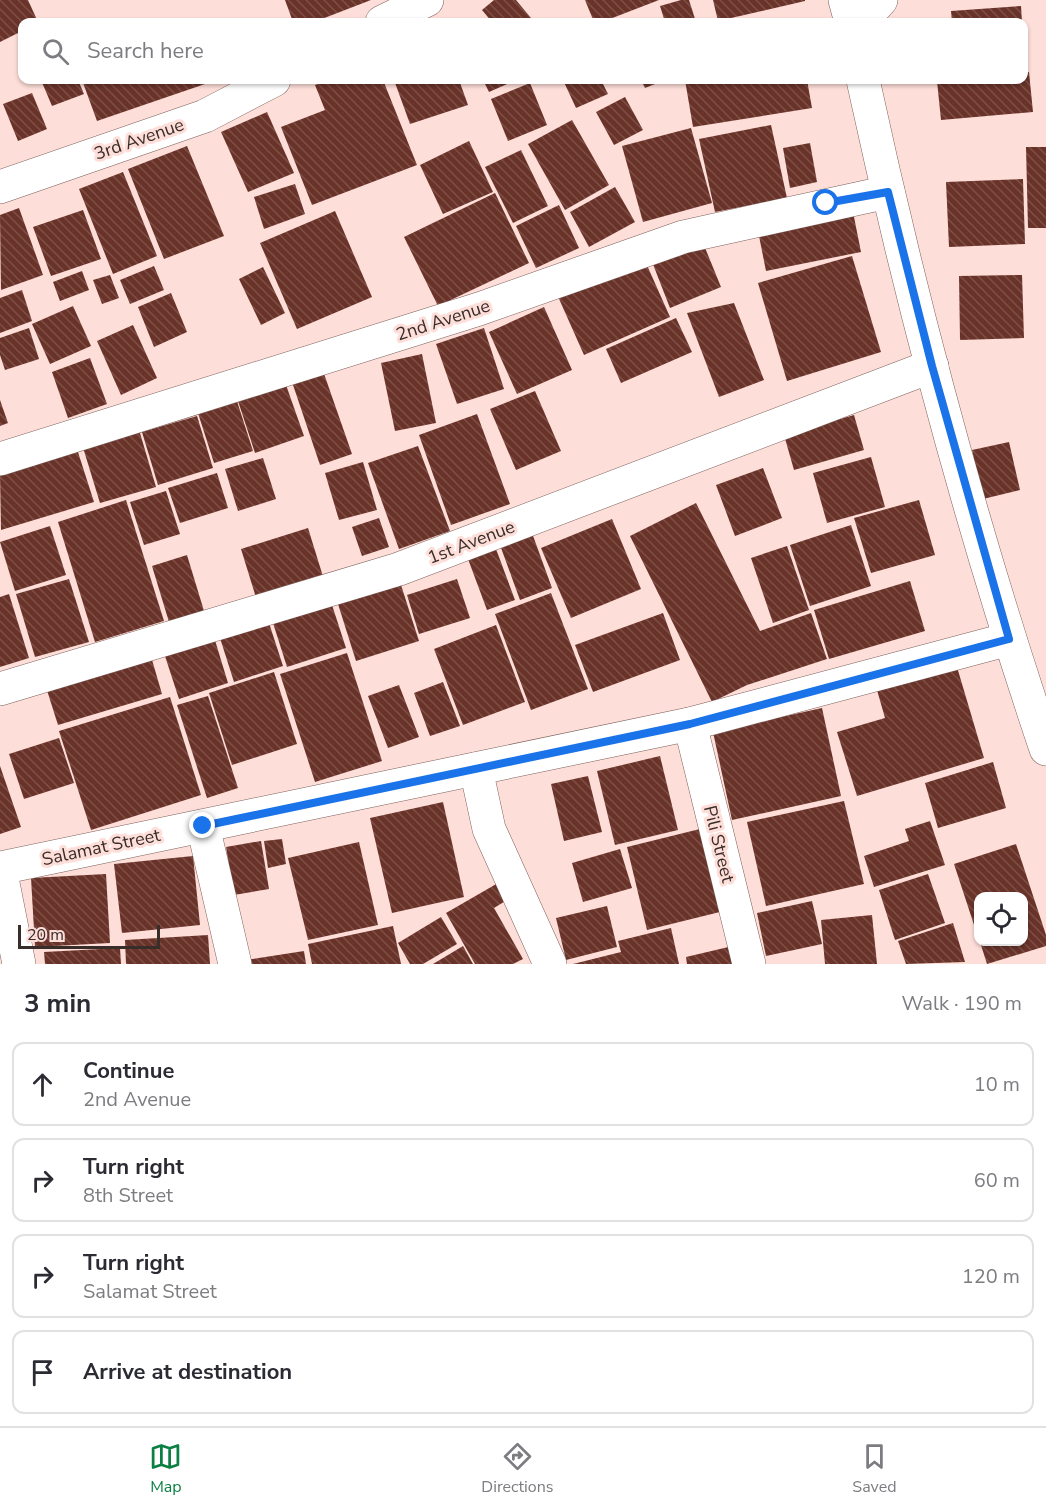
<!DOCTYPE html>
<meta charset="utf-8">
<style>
body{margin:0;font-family:"Nunito Sans",sans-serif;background:#f7f7f7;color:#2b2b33}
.controls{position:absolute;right:18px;bottom:18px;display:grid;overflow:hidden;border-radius:12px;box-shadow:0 2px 4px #0004}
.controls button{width:54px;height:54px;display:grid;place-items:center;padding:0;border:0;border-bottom:2px solid #e1e1e2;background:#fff;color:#2b2b33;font:30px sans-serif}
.scale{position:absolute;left:18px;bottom:15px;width:142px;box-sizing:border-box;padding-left:6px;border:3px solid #392d2a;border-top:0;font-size:16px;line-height:21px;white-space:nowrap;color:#392d2a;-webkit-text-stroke:4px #feded8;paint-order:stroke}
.stop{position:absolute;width:18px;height:18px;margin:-14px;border:4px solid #1a73e8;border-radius:50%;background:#fff}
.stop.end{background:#1a73e8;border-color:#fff;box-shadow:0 2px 6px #0008}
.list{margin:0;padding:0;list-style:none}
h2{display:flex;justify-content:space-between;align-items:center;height:78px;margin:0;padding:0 24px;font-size:26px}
h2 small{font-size:20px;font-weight:400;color:#7c7c81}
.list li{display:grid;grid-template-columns:39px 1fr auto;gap:18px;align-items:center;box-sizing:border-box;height:84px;margin:0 12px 12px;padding:0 12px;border:2px solid #e1e1e2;border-radius:12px}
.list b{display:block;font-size:22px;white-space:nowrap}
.list p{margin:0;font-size:20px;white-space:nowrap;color:#7c7c81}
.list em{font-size:20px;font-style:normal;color:#7c7c81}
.icon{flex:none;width:33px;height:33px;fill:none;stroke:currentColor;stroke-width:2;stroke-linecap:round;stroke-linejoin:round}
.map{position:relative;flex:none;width:1046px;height:964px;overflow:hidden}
.search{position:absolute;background:#fff;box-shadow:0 2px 4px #0004;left:18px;right:18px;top:18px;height:66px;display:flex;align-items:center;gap:15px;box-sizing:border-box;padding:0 21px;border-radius:12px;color:#7c7c81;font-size:22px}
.sheet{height:462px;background:#fff}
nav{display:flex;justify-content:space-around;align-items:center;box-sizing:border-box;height:84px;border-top:2px solid #e1e1e2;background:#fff;font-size:16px;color:#7c7c81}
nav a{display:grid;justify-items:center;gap:3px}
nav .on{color:#0b8043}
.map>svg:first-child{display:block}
</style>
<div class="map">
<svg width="1046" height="964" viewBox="0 0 1046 964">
<defs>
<pattern id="building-back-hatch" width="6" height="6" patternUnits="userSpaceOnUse" patternTransform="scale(1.5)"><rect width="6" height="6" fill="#6a3329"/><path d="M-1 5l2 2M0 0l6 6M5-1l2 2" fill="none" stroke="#7c4f47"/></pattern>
</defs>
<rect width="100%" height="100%" fill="#feded8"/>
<g fill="url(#building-back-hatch)">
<path d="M0,0h28l10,22h-16v9l-22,11z"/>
<path d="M285,0h86l-57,22h-21z"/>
<path d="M494,0h22l15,18 -5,4h-34l-10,-12z"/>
<path d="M585,0h74l-57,22h-8z"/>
<path d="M681,0h8l7,22h-31l-5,-16z"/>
<path d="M713,0h92v1l-87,20z"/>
<path d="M1021,6l1,16h-70l-1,-11z"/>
<path d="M1029,72l4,40 -92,8 -4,-39 87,-1v-7z"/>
<path d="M41,80h37l6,14 -32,12z"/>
<path d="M82,80h122l1,4 -108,37z"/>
<path d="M329,80h54l34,85 -105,40 -31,-78 44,-17 -10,-25z"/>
<path d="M394,80h65l9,25 -58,19z"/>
<path d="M483,80h33l-27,12z"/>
<path d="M563,80h38l7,14 -32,14z"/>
<path d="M641,80h24l-20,8z"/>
<path d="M685,80h122l5,28 -119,19z"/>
<path d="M530,83l17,42 -39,16 -17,-42z"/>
<path d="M32,93l15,36 -29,12 -15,-37z"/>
<path d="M625,97l18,33 -29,15 -18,-33z"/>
<path d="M267,112l27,61 -46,19 -27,-60z"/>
<path d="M572,120l37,65 -44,25 -37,-66z"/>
<path d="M771,125l16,73 -72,14 -16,-73z"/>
<path d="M691,128l21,75 -69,19 -21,-76z"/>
<path d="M469,141l24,51 -50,22 -23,-49z"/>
<path d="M810,143l7,39 -27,6 -7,-40z"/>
<path d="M187,146l37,90 -60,23 -36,-90z"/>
<path d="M1026,147h20v81h-18z"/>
<path d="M521,150l27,56 -35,17 -28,-56z"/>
<path d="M123,172l34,84 -44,18 -34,-85z"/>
<path d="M1023,179l2,65 -76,3 -3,-65z"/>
<path d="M295,184l10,30 -41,15 -10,-32z"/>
<path d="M615,187l20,35 -46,25 -19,-35z"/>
<path d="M495,193l34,70 -91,43 -34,-69z"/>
<path d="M559,205l20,43 -43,20 -20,-42z"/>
<path d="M852,207l9,45 -95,19 -9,-45z"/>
<path d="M19,208l24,67 -42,15 -1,-75z"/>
<path d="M83,210l18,49 -50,17 -18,-49z"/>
<path d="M335,211l37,86 -75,32 -37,-86z"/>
<path d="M699,233l22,54 -51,21 -21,-54z"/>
<path d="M642,254l28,63 -86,38 -28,-63z"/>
<path d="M852,256l29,96 -94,29 -29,-98z"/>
<path d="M154,266l10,24 -34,14 -10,-24z"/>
<path d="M263,267l22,46 -24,12 -22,-46z"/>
<path d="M82,271l7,19 -29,11 -7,-19z"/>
<path d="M110,275l9,23 -17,6 -9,-24z"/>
<path d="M1022,275l2,63 -64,2 -1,-64z"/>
<path d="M22,290l10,31 -32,12v-35z"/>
<path d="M171,293l16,39 -33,15 -16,-40z"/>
<path d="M734,303l30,77 -45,17 -32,-84z"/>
<path d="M73,306l18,40 -41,18 -18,-40z"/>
<path d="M544,307l28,63 -55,24 -28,-62z"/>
<path d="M676,318l16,34 -71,31 -15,-34z"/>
<path d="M133,325l24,53 -36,17 -24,-54z"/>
<path d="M29,328l10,31 -34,11 -5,-15v-17z"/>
<path d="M484,328l20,61 -47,15 -21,-60z"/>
<path d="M422,354l14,69 -41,8 -14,-68z"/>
<path d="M90,358l17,46 -39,14 -16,-46z"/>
<path d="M322,368l30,86 -32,11 -29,-86z"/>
<path d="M286,385l18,51 -49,17 -17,-52z"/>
<path d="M535,391l26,60 -45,19 -26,-61z"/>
<path d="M236,398l17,53 -39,12 -17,-53z"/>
<path d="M0,400l8,23 -8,3z"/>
<path d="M477,414l33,90 -59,21 -32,-90z"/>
<path d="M854,415l10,35 -70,20 -10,-35z"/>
<path d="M197,416l16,52 -55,17 -16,-53z"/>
<path d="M137,423l19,64 -56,16 -19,-62z"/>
<path d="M1009,442l11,48 -37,9 -11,-49z"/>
<path d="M418,446l32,85 -51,18 -31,-86z"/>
<path d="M77,449l17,53 -93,28 -1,-57z"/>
<path d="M871,457l14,50 -58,16 -14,-50z"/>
<path d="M263,458l13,41 -38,12 -13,-42z"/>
<path d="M363,462l14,48 -38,10 -14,-47z"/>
<path d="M763,468l19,50 -47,18 -19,-51z"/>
<path d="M217,473l11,35 -48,15 -12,-35z"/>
<path d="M166,491l14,43 -36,11 -14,-43z"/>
<path d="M126,500l38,121 -69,21 -37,-120z"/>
<path d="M919,500l16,55 -64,18 -17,-55z"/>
<path d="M696,503l64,128 51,-18 16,46 -80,26 -35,17 -82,-166z"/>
<path d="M379,518l10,29 -27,9 -10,-29z"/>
<path d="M612,519l29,70 -70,29 -30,-70z"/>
<path d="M851,525l20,61 -61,20 -20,-61z"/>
<path d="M50,526l16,49 -51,16 -15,-49z"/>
<path d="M308,528l17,55 -67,21 -17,-55z"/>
<path d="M532,533l20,55 -32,12 -20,-55z"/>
<path d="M787,546l22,64 -36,13 -22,-65z"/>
<path d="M496,549l19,51 -28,10 -19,-51z"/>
<path d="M187,555l17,56 -35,11 -17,-56z"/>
<path d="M69,579l20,63 -54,15 -19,-63z"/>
<path d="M457,579l13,39 -51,16 -12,-39z"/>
<path d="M910,581l15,50 -96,28 -15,-49z"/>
<path d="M401,585l18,56 -63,20 -18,-57z"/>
<path d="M551,593l37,96 -57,21 -36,-96z"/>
<path d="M9,594l20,64 -29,9v-70z"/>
<path d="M332,605l14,43 -59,19 -14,-44z"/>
<path d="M663,613l17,47 -87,32 -18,-47z"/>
<path d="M269,623l14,43 -49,16 -14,-44z"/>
<path d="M496,625l29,77 -62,23 -29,-76z"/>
<path d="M214,637l14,46 -49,16 -15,-46z"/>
<path d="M150,653l12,41 -104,31 -13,-41z"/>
<path d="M347,653l35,108 -67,21 -35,-108z"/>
<path d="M957,667l27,91 -127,38 -20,-64 48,-14 -8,-28z"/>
<path d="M274,672l23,72 -65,21 -23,-72z"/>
<path d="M443,682l17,44 -30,10 -16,-43z"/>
<path d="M399,685l20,52 -31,11 -20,-52z"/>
<path d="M208,696l30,92 -31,10 -30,-93z"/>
<path d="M170,697l31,98 -110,35 -32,-99z"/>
<path d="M822,708l19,88 -109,24 -19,-88z"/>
<path d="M59,738l15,45 -50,16 -15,-45z"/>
<path d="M660,756l18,74 -63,15 -18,-74z"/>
<path d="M993,762l13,46 -68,20 -13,-45z"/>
<path d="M0,766l21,61 -21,7z"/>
<path d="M588,776l14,56 -38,9 -13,-57z"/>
<path d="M844,801l20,83 -98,22 -19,-84z"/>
<path d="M443,802l21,95 -72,16 -22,-95z"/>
<path d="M930,821l15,44 -71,22 -10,-31 45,-15 -4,-12z"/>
<path d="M712,826l20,83 -85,21 -20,-83z"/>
<path d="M282,839l4,25 -18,4 -4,-27z"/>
<path d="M261,841l8,48 -35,6 -8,-48z"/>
<path d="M359,842l19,83 -70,15 -20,-82z"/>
<path d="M1016,844l30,91v11l-59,18 -7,-22h44v-46h-46v41l-24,-73z"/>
<path d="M620,849l12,39 -49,14 -11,-39z"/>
<path d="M193,856l7,69 -78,8 -8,-69z"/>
<path d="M106,874l4,69 -75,4 -4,-69z"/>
<path d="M928,874l17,49 -50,17 -16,-50z"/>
<path d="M498,883l9,17 -13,8 29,51 -10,5h-38l-29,-51z"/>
<path d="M812,901l10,43 -56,12 -9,-43z"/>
<path d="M607,906l10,41 -51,13 -10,-42z"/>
<path d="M872,915l5,49h-52l-4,-44z"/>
<path d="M441,917l16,27 -34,20h-13l-12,-21z"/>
<path d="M953,923l12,39 -59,2 -8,-23z"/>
<path d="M393,926l8,38h-89l-4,-20z"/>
<path d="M671,928l8,36h-106l48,-12 -3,-11z"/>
<path d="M208,935l2,29h-84l-1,-24z"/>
<path d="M737,945l5,19h-55l-1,-7z"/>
<path d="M463,946l10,18h-40z"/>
<path d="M120,948l1,16h-76l-1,-12z"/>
<path d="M304,951l2,13h-59l-1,-4z"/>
</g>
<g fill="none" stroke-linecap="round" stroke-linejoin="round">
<g stroke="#7c605b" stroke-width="34">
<g id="street">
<path d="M382,22l45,-22"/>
<path d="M866,22l3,-9 12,-13"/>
<path d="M0,187l205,-71 69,-36"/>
<path d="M0,459l479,-150 204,-72 205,-45"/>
<path d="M0,689l399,-120 533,-203"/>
<path d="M690,724l59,240"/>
<path d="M476,769l13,60 61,135"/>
<path d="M203,826l32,138"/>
<path d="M19,964l-19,-96 690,-144 319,-85"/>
</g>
</g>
<g stroke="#7c605b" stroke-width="34">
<g id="secondary">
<path d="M845,0l6,22"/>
<path d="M863,80c49,226 109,450 183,669"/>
</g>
</g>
<use href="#street" stroke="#fff" stroke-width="33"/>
<use href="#secondary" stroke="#fff" stroke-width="33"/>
</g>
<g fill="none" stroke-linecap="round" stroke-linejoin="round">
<path stroke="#1a73e8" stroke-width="8" d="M203,826l487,-102 319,-85 -77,-273 -44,-174 -62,11"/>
</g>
<g text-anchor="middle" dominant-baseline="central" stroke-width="6" stroke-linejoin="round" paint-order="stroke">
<g font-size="18" fill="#392d2a" stroke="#feded8">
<text transform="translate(139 139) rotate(-19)">3rd Avenue</text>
<text transform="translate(443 320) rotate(-18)">2nd Avenue</text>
<text transform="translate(471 542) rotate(-21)">1st Avenue</text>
<text transform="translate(719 844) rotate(76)">Pili Street</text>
<text transform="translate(101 847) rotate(-12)">Salamat Street</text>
</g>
</g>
</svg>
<div class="controls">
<button><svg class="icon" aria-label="locate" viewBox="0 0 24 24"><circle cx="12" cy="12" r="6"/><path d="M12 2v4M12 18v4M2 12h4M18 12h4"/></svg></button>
</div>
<div class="scale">20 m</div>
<div class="stop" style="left:826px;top:203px"></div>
<div class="stop end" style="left:203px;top:826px"></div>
<div class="search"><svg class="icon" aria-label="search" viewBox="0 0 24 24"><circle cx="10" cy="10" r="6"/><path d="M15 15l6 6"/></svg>Search here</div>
</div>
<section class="sheet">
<h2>3 min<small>Walk · 190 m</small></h2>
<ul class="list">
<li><svg class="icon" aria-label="ahead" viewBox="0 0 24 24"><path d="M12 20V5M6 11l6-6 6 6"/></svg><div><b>Continue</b><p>2nd Avenue</p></div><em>10 m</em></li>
<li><svg class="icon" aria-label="right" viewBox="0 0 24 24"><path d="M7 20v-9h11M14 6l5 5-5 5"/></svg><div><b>Turn right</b><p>8th Street</p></div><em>60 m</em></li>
<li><svg class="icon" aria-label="right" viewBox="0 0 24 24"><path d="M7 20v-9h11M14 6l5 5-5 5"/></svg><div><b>Turn right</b><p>Salamat Street</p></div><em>120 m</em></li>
<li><svg class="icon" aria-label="arrive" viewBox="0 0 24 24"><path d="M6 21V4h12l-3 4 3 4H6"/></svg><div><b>Arrive at destination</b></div></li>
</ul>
</section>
<nav>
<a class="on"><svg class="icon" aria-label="map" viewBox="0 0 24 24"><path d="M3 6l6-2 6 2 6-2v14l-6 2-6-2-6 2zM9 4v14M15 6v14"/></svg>Map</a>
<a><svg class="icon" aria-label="directions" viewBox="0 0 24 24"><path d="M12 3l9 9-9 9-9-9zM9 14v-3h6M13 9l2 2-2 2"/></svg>Directions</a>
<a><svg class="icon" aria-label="saved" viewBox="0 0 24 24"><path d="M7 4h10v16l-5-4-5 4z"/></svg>Saved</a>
</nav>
